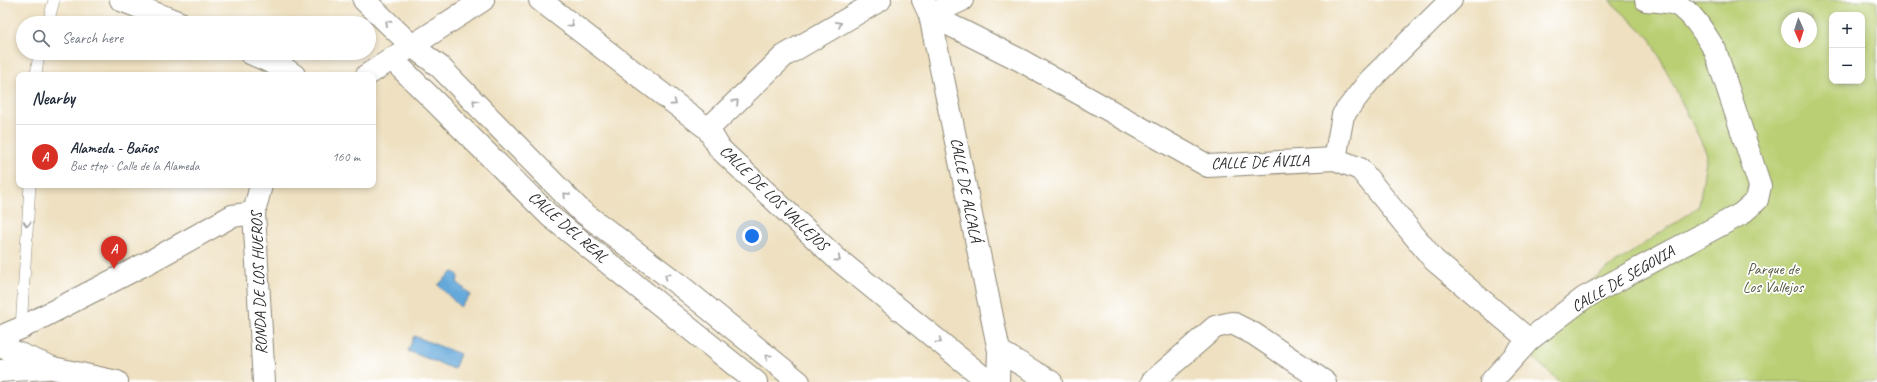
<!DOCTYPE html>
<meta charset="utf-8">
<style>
body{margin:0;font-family:Caveat,sans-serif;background:#f6f6f7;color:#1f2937}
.controls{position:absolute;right:12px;top:12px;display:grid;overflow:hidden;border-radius:8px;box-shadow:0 2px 6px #0003}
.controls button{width:36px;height:36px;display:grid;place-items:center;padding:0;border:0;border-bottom:1px solid #e0e1e3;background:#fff;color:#1f2937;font:20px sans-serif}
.compass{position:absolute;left:1781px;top:12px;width:36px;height:36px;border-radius:50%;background:#fff;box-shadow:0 2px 6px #0003;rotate:177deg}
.you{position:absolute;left:752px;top:236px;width:14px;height:14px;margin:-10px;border:3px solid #fff;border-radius:50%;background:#1a73e8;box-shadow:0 0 0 6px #1a73e833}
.badge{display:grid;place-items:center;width:26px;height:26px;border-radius:50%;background:#d93025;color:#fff;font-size:13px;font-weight:700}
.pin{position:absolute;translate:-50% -33px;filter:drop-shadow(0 1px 2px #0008)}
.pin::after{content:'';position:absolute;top:21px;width:14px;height:12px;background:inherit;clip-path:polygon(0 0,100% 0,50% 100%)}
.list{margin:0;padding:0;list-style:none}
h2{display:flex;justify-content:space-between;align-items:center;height:52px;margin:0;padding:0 16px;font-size:17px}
h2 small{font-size:13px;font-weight:400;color:#747a83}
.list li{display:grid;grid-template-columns:26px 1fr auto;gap:12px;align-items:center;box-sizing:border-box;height:64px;padding:0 16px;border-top:1px solid #e0e1e3}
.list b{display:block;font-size:15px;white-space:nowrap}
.list p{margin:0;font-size:13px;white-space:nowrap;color:#747a83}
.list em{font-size:13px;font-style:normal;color:#747a83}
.icon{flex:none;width:22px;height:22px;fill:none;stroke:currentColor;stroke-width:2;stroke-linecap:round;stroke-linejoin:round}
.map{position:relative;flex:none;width:1877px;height:382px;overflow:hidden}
.search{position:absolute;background:#fff;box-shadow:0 2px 6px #0003;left:16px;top:16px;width:360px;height:44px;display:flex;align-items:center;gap:10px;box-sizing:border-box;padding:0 14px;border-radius:22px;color:#747a83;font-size:15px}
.panel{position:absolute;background:#fff;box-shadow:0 2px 6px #0003;left:16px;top:72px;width:360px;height:116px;border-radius:8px}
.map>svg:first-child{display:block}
</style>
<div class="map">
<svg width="1877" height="382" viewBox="0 0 1877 382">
<rect width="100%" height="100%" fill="#fff"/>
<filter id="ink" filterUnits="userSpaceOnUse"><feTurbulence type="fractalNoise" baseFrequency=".025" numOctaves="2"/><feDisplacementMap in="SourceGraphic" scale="8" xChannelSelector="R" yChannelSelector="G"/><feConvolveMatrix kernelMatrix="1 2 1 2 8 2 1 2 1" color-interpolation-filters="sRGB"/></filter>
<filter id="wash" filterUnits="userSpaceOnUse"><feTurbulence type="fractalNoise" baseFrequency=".012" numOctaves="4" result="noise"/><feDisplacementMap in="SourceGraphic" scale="16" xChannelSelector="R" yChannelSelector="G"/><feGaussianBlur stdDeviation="0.9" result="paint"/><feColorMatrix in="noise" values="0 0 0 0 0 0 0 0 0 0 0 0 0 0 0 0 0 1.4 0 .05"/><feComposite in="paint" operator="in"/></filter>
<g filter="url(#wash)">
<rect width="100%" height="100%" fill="#eee0c0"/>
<path fill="#bacf73" stroke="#727d4f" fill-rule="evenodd" d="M1609,0h268v382h-317l-27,-24 41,-66 125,-86 8,-52 -56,-115zM1832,15h30v66h-30zM1787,18h24v24h-24z"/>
<g fill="#65a9da" stroke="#486a82">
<path d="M455,272l4,4 -2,6 14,13 -11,12 -22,-22 13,-12z"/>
<path d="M414,336l46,18 -6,15 -46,-18z"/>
</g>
</g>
<g filter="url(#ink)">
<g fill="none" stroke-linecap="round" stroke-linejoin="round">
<g stroke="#8c8676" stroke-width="12">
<g id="lane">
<path d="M48,23l6,-23"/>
<path d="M36,75l3,-22"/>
<path d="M21,328l9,-143"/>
</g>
</g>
<g stroke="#8c8676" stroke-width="24">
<g id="street">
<path d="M121,0l59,23"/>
<path d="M540,0l168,129 12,20 116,109 153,124"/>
<path d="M923,0l7,15 69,336 -1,31"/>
<path d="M930,15l92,46 186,105 127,-7 25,10 74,91 95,80"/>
<path d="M930,15l32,-15"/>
<path d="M412,46l27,20 141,144 102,77 117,95"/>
<path d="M250,53l34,15 10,7"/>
<path d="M708,129l76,-73 96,-56"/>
<path d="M1335,159l8,-44 27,-35 81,-80"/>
<path d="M0,346l53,22 64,14"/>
<path d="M999,351l52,31"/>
<path d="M0,371l47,-3"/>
<path d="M1152,382l63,-55 17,-4 22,11 71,48"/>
<path d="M1491,382l38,-42 55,-42 157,-84 16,-14 3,-14 -45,-136c-9,-14 -22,-38 -38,-45 -9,-4 -22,-4 -31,-5"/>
</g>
</g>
<g stroke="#8c8676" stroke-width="24">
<g id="secondary">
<path d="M364,0l48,46"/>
<path d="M392,59l159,158 205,165"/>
<path d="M367,75l116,-75"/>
<path d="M261,185l-7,28 10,169"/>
<path d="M0,337l21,-9 130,-67 81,-45 22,-3"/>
</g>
</g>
<use href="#lane" stroke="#fff" stroke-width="11"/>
<use href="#street" stroke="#fff" stroke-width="22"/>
<use href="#secondary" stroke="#fff" stroke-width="22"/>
</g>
<defs><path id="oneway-chevron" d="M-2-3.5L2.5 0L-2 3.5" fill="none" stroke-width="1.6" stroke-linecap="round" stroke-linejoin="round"/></defs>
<g stroke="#a0a0a0">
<use href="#oneway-chevron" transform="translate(388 23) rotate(-136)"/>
<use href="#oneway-chevron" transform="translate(571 24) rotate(37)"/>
<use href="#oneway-chevron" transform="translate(839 24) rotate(-30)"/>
<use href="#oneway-chevron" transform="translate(475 102) rotate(-135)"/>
<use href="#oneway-chevron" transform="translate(736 102) rotate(-44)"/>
<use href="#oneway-chevron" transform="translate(674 103) rotate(37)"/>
<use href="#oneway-chevron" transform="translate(566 195) rotate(-133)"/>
<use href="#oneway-chevron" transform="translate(27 224) rotate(93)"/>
<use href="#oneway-chevron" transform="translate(838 259) rotate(40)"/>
<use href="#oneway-chevron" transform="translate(667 276) rotate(-143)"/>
<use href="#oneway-chevron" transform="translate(939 341) rotate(39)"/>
<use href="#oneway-chevron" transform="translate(768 357) rotate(-141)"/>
</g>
</g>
<g text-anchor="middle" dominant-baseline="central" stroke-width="3.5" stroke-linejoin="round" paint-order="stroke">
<g font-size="16" fill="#2b2b2b" stroke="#fff">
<text transform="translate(1260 162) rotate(-2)">CALLE DE ÁVILA</text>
<text transform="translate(966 190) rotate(79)">CALLE DE ALCALÁ</text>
<text transform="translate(774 198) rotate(44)">CALLE DE LOS VALLEJOS</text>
<text transform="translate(568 227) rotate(41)">CALLE DEL REAL</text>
<text transform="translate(1623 279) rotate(-30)">CALLE DE SEGOVIA</text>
<text transform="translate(259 283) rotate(-92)">RONDA DE LOS HUEROS</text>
</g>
<g font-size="16" fill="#565c41" stroke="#fff">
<text x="1773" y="269">Parque de<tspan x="1773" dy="18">Los Vallejos</tspan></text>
</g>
</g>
</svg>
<div class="controls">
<button>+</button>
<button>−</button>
</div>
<svg class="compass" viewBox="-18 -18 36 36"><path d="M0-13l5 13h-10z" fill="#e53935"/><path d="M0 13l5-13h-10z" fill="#747a83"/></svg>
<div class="you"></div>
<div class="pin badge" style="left:114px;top:269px">A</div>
<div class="search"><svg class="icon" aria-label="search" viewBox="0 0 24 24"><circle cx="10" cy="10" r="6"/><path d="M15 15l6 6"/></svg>Search here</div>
<section class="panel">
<h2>Nearby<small></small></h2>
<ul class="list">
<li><span class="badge">A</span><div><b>Alameda - Baños</b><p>Bus stop · Calle de la Alameda</p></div><em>160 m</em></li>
</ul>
</section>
</div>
